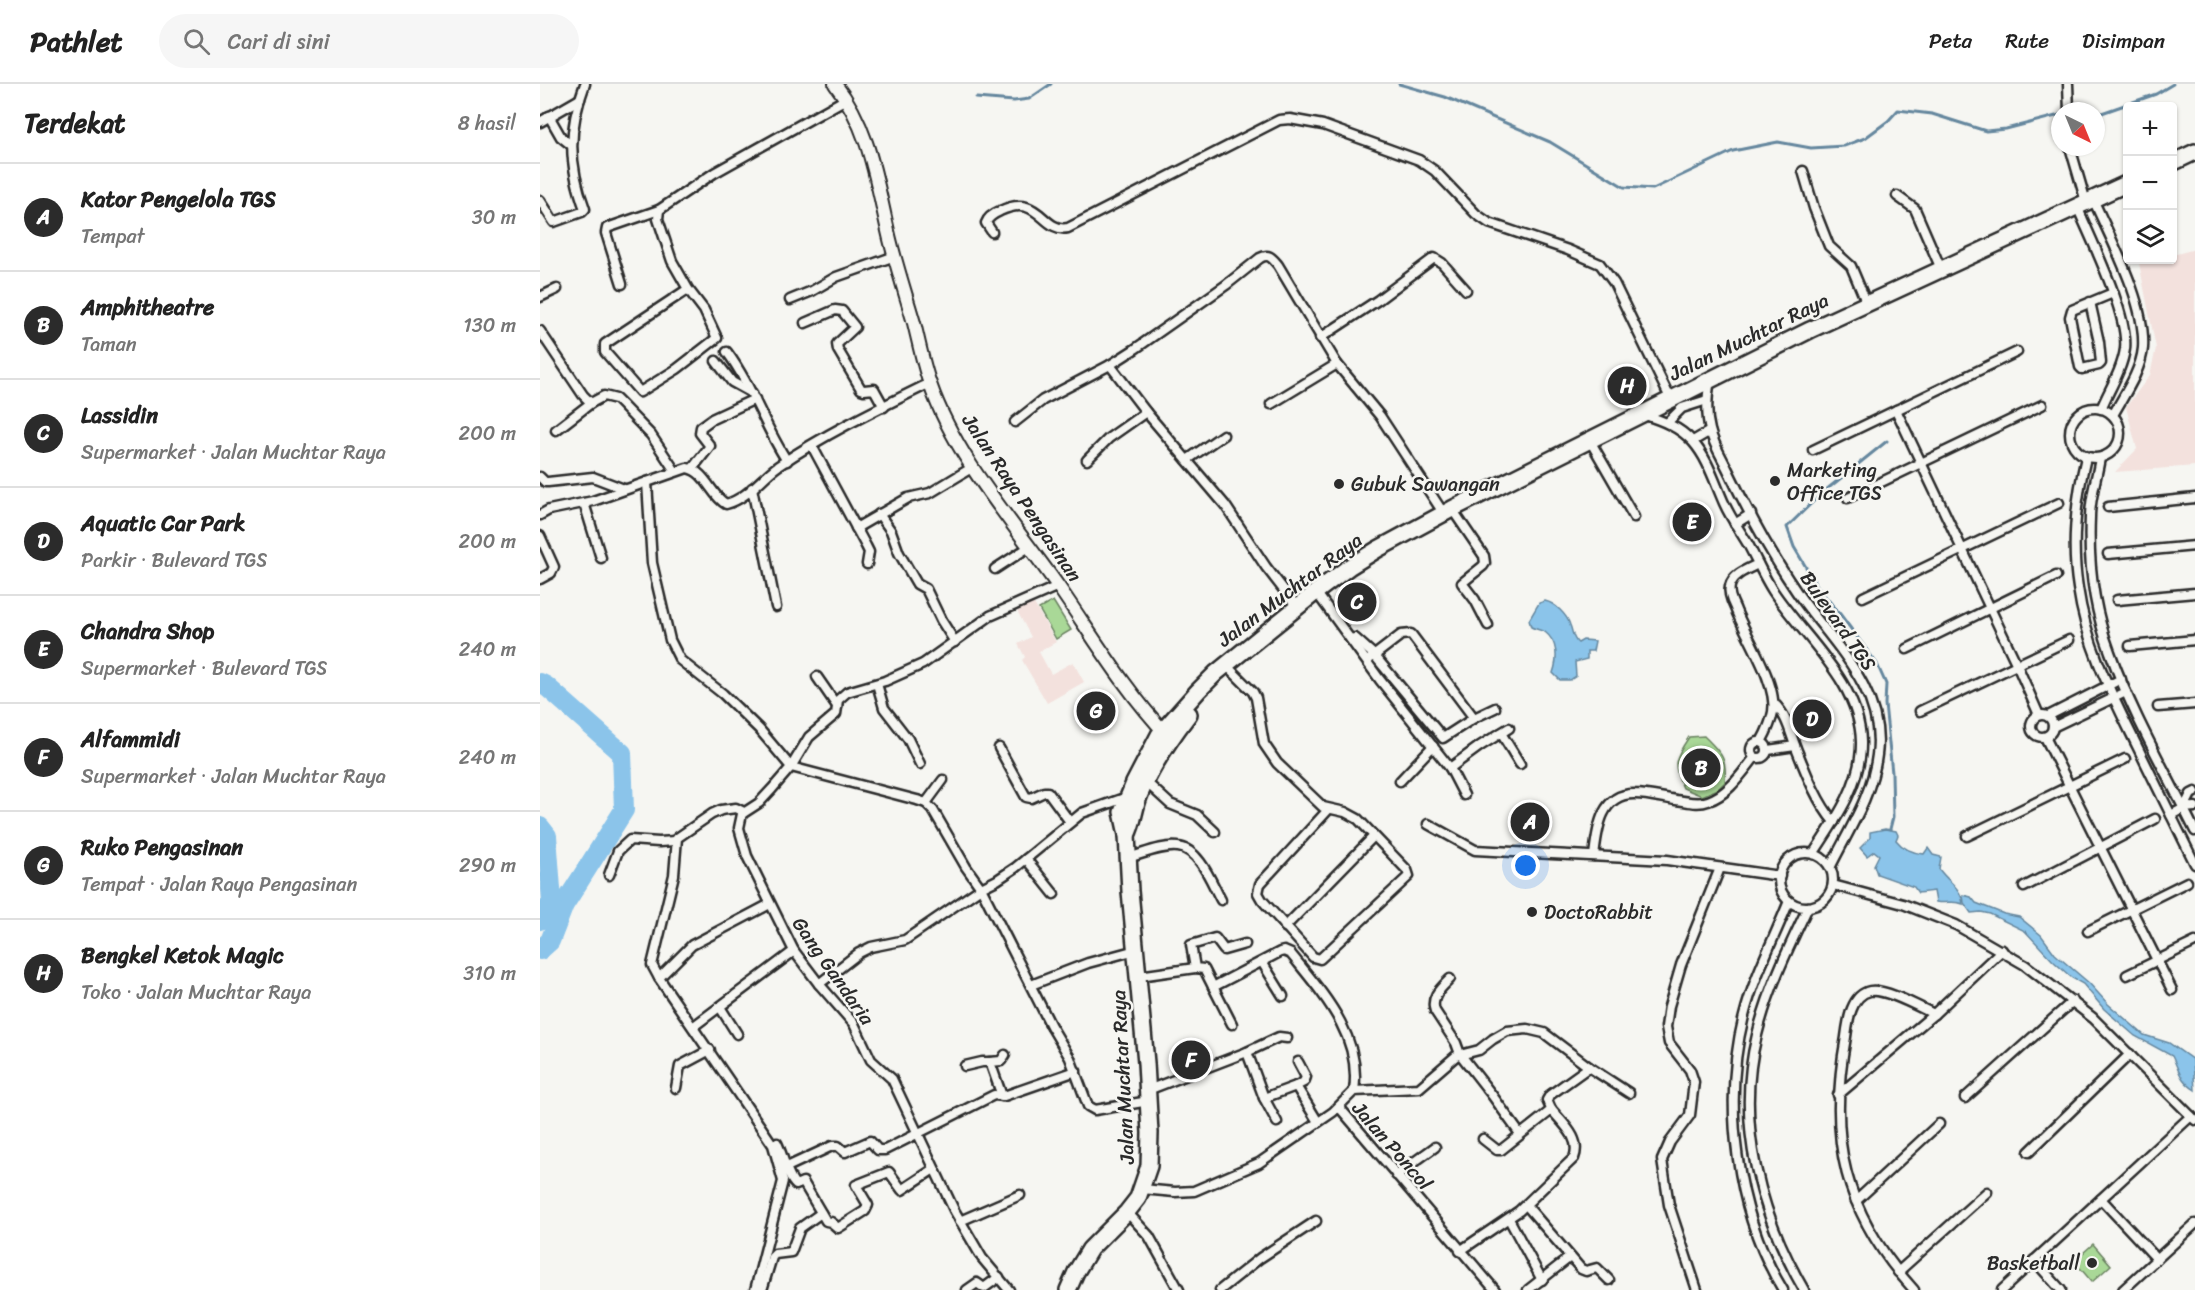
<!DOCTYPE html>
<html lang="id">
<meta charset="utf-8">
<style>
body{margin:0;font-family:Sriracha,sans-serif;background:#f6f6f6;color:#222}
.controls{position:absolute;right:18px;top:18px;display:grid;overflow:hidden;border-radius:6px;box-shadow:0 2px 4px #0004}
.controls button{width:54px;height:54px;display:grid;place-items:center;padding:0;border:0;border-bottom:2px solid #e0e0e0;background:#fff;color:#222;font:30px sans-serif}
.compass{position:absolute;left:1511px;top:18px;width:54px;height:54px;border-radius:50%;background:#fff;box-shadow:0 2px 4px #0004;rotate:137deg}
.you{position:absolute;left:986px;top:782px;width:21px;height:21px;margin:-15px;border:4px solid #fff;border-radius:50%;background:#1a73e8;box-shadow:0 0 0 9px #1a73e833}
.badge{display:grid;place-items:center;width:39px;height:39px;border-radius:50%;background:#2b2b2b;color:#fff;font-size:20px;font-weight:700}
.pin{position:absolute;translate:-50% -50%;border:3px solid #fff;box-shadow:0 2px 6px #0006}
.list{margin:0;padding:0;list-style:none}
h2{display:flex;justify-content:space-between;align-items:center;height:78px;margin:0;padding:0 24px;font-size:26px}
h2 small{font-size:20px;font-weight:400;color:#767676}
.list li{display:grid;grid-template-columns:39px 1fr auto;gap:18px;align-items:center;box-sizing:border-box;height:108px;padding:0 24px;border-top:2px solid #e0e0e0}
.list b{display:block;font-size:22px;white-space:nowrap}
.list p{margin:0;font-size:20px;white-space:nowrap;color:#767676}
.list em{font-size:20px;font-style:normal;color:#767676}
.icon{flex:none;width:33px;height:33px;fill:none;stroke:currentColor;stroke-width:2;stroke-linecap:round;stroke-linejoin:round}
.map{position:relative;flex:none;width:1655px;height:1206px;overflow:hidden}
header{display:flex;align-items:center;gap:36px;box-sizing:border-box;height:84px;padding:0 30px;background:#fff;border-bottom:2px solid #e0e0e0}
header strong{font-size:28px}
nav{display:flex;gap:33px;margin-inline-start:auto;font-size:21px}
.search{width:420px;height:54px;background:#f6f6f6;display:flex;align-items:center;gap:15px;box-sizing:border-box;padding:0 21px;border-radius:33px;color:#767676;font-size:22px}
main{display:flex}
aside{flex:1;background:#fff}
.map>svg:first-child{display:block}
</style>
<header>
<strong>Pathlet</strong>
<div class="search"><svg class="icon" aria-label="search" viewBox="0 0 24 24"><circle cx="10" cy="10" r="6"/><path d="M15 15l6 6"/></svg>Cari di sini</div>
<nav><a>Peta</a><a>Rute</a><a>Disimpan</a></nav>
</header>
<main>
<aside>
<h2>Terdekat<small>8 hasil</small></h2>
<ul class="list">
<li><span class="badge">A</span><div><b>Kator Pengelola TGS</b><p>Tempat</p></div><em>30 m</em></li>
<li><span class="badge">B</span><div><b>Amphitheatre</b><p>Taman</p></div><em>130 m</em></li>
<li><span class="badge">C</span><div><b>Lassidin</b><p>Supermarket · Jalan Muchtar Raya</p></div><em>200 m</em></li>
<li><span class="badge">D</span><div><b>Aquatic Car Park</b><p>Parkir · Bulevard TGS</p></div><em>200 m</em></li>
<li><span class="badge">E</span><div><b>Chandra Shop</b><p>Supermarket · Bulevard TGS</p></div><em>240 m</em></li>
<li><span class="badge">F</span><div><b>Alfammidi</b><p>Supermarket · Jalan Muchtar Raya</p></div><em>240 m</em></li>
<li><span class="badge">G</span><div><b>Ruko Pengasinan</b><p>Tempat · Jalan Raya Pengasinan</p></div><em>290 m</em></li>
<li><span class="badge">H</span><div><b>Bengkel Ketok Magic</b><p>Toko · Jalan Muchtar Raya</p></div><em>310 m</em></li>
</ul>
</aside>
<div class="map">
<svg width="1655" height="1206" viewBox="0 0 1655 1206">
<rect width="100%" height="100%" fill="#f6f6f2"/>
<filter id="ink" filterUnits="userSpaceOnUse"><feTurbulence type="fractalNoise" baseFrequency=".0167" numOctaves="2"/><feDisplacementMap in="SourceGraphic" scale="12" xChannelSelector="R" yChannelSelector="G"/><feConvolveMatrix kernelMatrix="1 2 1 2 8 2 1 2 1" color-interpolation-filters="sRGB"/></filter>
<g filter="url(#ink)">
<g fill="#f3e1dd">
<path d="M1655,165v217l-80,6 22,-23 -11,-42 24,-32 6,-27 -17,-85 13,-3h20l1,-5z"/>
<path d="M492,516l24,42 -17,10 12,22 22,-12 11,20 -37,21 -25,-43 3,-3 -7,-13 13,-7 -15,-28z"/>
</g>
<g fill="#a9d897" stroke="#6a8261" stroke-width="1.5">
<path d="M513,517l18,29 -15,9 -17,-30z"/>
<path d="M1164,652c17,17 23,21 21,46l-7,7 -16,7 -19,-8c-11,-24 -9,-29 6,-51z"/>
<path d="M1553,1160l18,21 -19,17 -18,-21z"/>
</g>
<g fill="#8bc4ea" stroke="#65879e" stroke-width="1.5">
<path d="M1005,517c10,2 22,14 25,24 3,7 2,13 8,18l5,-3 12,1 -2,10h-6v8l-12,3 1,14 -6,4h-10l-7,-7c5,-14 5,-31 -8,-41 -4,-2 -10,-3 -14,-5l-2,-7 10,-17z"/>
<path d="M1345,745l11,2 2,4 -2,5c7,9 17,13 28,14l4,-6 5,7 8,2 -2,12c9,13 22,18 24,35 -9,-4 -17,0 -27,-2l-2,-11 -16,2 -4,-6 -37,-13 -3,-9 5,-10 -5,-4 -7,5 -7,-8 10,-10v-6z"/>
<path d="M1423,811l8,2 5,6 28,11 15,3 22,18 14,19 34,29 19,21 36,31 25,8 24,17 2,30c-16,-11 -15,-18 -23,-34l-37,-20 -31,-27 -21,-25 -11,-6 -19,-17 -28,-30 -35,-17 -9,-2 -10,1 -7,-10z"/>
</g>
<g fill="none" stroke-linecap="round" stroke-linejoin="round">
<g stroke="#65879e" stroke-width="3">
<path d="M859,0l46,13 105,45 74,45 29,2 80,-38 45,-9 33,6 33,-2 21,-8 23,-17 10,-11 34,4 54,17 20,-2 54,-14"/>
<path d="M436,14l38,3 15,-2 22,-15"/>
<path d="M1556,31l60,-21 17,-10"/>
<path d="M1347,357l-66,53 -34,33 7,20 25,42 21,25 37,50 9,20 -1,20 7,69 1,44 -3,12"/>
</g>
<g stroke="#8bc4ea" stroke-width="20">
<path d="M0,599l6,3 76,67 2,57 -60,95 -14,36 -10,9"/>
<path d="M0,743l7,9 5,66 -12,18"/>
</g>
<g stroke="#2b2b2b" stroke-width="13">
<g id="street">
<path d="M1528,0l1,27"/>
<path d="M9,32l12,21 10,8"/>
<path d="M0,38l40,-23"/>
<path d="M1530,63l16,55"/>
<path d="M1263,87l11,37 15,38 22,20 16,38"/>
<path d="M1357,112l18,13 26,60"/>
<path d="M1553,115c18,41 53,104 50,149 -2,23 -19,47 -30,67"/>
<path d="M0,116l14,22 28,-10 3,-3c-17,-46 -17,-80 0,-125"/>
<path d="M1537,122c14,34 52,109 48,143 -3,21 -16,41 -24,60"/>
<path d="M452,148l-6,-9c2,-6 7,-9 14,-12 40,-19 42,22 68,17l211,-108 11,-1 33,6 96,35 16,11 41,43 13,9 79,27 32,14 14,19 57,117"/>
<path d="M82,200l-16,-51 1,-5 52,-18"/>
<path d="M148,205l-83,55v8l35,40 37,-23 40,-31 -13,-28 -16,-21 -16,-28 -14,-42 1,-9 55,-37 132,-74"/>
<path d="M0,213l17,-8"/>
<path d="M250,216l22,-9 24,-14 59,-21"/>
<path d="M1550,218l9,40 2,21 -2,2 -17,4 -2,-2 -10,-50 2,-7 41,-17"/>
<path d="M265,239l30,-13 7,1 13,16 -18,17 1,6 23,39 3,1 10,-1 10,18"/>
<path d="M0,247l43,64 8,8 13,-7 12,3 5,5 30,31 24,36"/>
<path d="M780,254l58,-38 56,-42 8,5 24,27"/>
<path d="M187,268c25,34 37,74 60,109"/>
<path d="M176,277l16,21 20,11"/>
<path d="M570,281l36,47 79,93 41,62 31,40"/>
<path d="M1170,296c-3,16 -4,35 0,50 3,13 11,26 17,38 20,42 43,85 69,123 33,49 90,97 81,164 -5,41 -29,76 -47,113"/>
<path d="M731,320l66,-40"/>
<circle cx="1555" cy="349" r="25"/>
<path d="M1356,326l121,255 22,50"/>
<path d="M1102,330c19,6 38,13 51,28 15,17 22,41 31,61 7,16 17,29 25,43 8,15 15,31 24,45 31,47 87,91 88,151 1,41 -26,79 -48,112"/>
<path d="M475,338l28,-22 67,-35 25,-16 91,-64 34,-27c9,-5 12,0 18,7l59,99 43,52 64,98"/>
<path d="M1127,339l15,-15 25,-8"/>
<path d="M16,346l35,-27"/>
<path d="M1049,355l45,78"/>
<path d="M1153,357l17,-10"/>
<path d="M272,362l54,100 3,6 -2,12"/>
<path d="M1273,366l204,-98"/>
<path d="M1546,373c-10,42 -15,88 -8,131 8,57 34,107 59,158 19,39 39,79 58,118"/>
<path d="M1560,374c-3,19 -10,39 -10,59 -2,45 4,93 20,135 22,62 56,120 85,179"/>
<path d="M547,376l22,-22 37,-26"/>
<path d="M647,376l36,-25"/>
<path d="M152,385l18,-23 -10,-13 1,-6 11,-8 43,-20"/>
<path d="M0,393l5,5h3l45,-5 31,12"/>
<path d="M107,398l5,81 18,77 10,20 43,34 36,35 32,38 126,33 9,3 7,7 33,57 15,21 70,138 19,32 18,48 7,4 54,-9"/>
<path d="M212,404l24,119"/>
<path d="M1308,414l194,-93"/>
<path d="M44,419l17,55"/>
<path d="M1568,423l87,-9"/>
<path d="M912,425l32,47 1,7 -2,3 -21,17 13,17 13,25"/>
<path d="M339,430l12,17 8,22 18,31 9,5 15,31 14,22"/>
<path d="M0,431l9,-5 44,-9 94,-33c19,3 24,28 39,36 21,-5 35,-26 52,-38 47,-32 101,-58 152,-83"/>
<path d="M1195,440l16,-10"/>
<path d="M316,444l52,-30 22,-5 43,-26"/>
<path d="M0,452l14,31 -3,6 -11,6"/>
<path d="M1568,470l87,-8"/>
<path d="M1218,480c-10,5 -25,10 -28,22 -2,7 2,16 5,22 10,27 43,76 38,104 -2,11 -7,21 -12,30"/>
<path d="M455,485l34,-22"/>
<path d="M776,508l64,88 70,88 14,27"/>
<path d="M1323,513l196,-94"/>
<path d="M1577,516l78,-7"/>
<path d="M811,555l4,-1 19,17 69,83 31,-20 21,-10"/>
<path d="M1590,562l65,-6"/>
<path d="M1367,565l149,-73"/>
<path d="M831,574l30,-23 10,-1 63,84"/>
<path d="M686,581l27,27 3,6 8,46 13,19 46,44 22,5 13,7 49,51 2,6 -89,83 -7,-2 -51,-57 -4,-7 2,-9 68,-74"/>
<path d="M277,593l20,29"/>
<path d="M337,600l7,24 24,31 12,25"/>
<path d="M1234,619c13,13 16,29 22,45 10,25 21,54 38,74"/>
<path d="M1618,623l37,-3"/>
<path d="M1380,627l149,-71"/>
<circle cx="1502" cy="642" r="11"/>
<path d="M1508,632l73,-37"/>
<path d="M1513,643l73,-35"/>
<path d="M961,649l19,31"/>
<path d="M1505,653l127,253"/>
<circle cx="1219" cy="666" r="8"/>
<path d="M459,664l27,49 5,1 13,-6h4l22,30"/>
<path d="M1228,666l27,-4"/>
<path d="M910,684l30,-22 29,-18"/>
<path d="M605,697l25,23 27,11 18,17"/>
<path d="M860,697l33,-35"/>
<path d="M386,719l17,-23"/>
<path d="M1644,724l7,-14 4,-2"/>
<path d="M204,728l-8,-4 -15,2 -9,4 -35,24 -3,37 -22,90 7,13 114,167 10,36 -28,109"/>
<path d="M1631,731l13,-7 11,-1"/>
<path d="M888,740l47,26 192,10 113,16"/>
<path d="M1427,752l158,-77"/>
<circle cx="1266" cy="796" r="27"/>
<path d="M1054,772c3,-25 6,-63 41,-62 13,0 27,4 41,6 10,1 22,5 32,1 20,-6 34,-28 47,-44"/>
<path d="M587,774c16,-4 36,-13 51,-11 22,2 34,37 43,53"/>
<path d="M486,775l28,35"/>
<path d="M69,791l9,-24 12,-11 29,2 16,-1"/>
<path d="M1293,801l70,19 53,21 69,40 68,53 102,102"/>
<path d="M1484,803l131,-68"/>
<path d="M745,843l89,-91"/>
<path d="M1548,847l99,-49"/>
<path d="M722,878l21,34"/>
<path d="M1587,891l68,-33"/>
<path d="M599,892l56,-8"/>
<path d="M119,894l33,-33 78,-41"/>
<path d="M910,895c-9,9 -20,18 -15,32l21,32 4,11 32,41 28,39"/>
<path d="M279,900l40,-31 12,-6 34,-7 76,-52 16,-8 18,-12 67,-55 48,-17"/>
<path d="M491,901l57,-22 48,-13"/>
<path d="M673,903l67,-35 4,-1 7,3c32,40 71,82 63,137"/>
<path d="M180,923l17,27"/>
<path d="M692,940l-28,-55 -9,-1 -4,-23 24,-7 9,12 21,-6"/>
<path d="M154,942l100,-75"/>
<path d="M707,968l17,46 13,24"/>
<path d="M425,982l17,-4h8"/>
<path d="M756,1002l8,-4 2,-5 -8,-15"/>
<path d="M136,1004l4,-22 30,-16"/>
<path d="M608,1006l99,-38 32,-15 8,1"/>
<path d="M1298,1011l96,-81 68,-64"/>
<path d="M462,1012l-12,-34 11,-1 4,-6"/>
<path d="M724,1014l32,-12 22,36"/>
<path d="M1425,1014l108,-97"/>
<path d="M799,1023l156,183"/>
<path d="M943,1055l14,11h4l48,-38 2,-3 -4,-9 3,-5 39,-28"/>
<path d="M237,1059c6,12 10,34 19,42l7,-3 23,39 5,1 7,6 27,-17 3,-6 -12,-20 33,-13 13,18 32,-21"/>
<path d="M1489,1068l101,-98"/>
<path d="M247,1083l45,-21h6l7,6 25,-11 8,9h7l109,-55 10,1 72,-25"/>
<path d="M856,1091l39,-28"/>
<path d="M602,1105l33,3 19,-1 65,-28 74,-51 21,-21 65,-3 37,-32 23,-6 14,-11 14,-8 20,-2 17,4 45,34 40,26"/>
<path d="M1561,1115l56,60"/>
<path d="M1316,1117l83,-77"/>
<path d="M986,1121l55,64 5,2 11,-3 12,12"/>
<path d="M587,1128l22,24 30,54"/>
<path d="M969,1135l33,61"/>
<path d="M420,1137l60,-26"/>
<path d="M920,1167l59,-40 55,-53c8,-20 -12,-35 -23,-49"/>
<path d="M1494,1176l27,30"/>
<path d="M1358,1188l89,-80"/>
<path d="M222,1206l10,-33 3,-3 16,-2 9,-24 21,-15"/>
<path d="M427,1206l10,-7 7,5 15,-11"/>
<path d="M469,1206l-27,-32 -28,-48 -62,-131 -21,-19 -17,-36 -35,-40 -25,-33 -47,-95 -8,-28 3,-14 17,-11 13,-14 19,-22 18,-30 27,-23 2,-14 9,-8 38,-11 38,-17 67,-48 68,-30"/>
<path d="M680,1206l40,-32 56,-37"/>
<path d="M988,1206l42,-33"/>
<path d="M1157,1206l-28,-85 -7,-45 8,-18 20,-27 4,-33 -4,-12 -21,-27 -3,-16 3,-21 12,-41 39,-97"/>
<path d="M1243,1206c-47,-77 -61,-187 -39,-274 10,-40 30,-77 45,-115"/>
<path d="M1264,1206c-44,-76 -69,-168 -47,-255 11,-45 31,-86 51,-128"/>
<path d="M1374,1206c-70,-77 -87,-151 -68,-253 2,-16 5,-42 24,-46 15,-3 49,16 64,23"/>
<path d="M1462,1206l189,-174"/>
<path d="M1583,1206l72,-66"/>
</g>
</g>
<g stroke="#2b2b2b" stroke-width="16">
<path id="secondary" d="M295,0c34,43 41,95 53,147 7,31 17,61 26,92 5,20 9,41 16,61 26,75 83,138 128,202 34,49 68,106 110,150"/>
</g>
<g stroke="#2b2b2b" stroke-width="20">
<g id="highway">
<path d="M1632,79l23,-11"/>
<path d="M587,751c7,-13 7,-27 13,-41 12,-29 30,-55 49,-80"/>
<path d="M528,1206l8,-18 14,-23 37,-37 11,-14 11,-32 1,-33 -4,-70 -16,-172 -3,-56 -5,-23 12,-29 25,-48 39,-44 18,-18 100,-81 33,-25 29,-18 74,-40 358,-179 318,-147"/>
</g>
</g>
<use href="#street" stroke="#f6f6f2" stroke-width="8"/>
<use href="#secondary" stroke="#f6f6f2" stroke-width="12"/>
<use href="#highway" stroke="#f6f6f2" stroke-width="15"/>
</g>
</g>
<g fill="#2b2b2b" stroke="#f6f6f2" stroke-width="2">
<circle cx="1235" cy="397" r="6"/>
<circle cx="799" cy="400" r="6"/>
<circle cx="992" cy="828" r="6"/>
<circle cx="1552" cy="1179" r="6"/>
</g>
<g text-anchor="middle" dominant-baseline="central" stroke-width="5" stroke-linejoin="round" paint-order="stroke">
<g font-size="20" fill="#2b2b2b" stroke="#f6f6f2">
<text transform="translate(1209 253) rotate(-26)">Jalan Muchtar Raya</text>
<text transform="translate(482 414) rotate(56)">Jalan Raya Pengasinan</text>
<text transform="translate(750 506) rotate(-37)">Jalan Muchtar Raya</text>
<text transform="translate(1298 537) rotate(55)">Bulevard TGS</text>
<text transform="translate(293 887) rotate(55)">Gang Gandaria</text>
<text transform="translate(583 993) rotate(-93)">Jalan Muchtar Raya</text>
<text transform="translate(852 1062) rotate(49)">Jalan Poncol</text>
</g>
<g font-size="20" fill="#2b2b2b" stroke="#f6f6f2" text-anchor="start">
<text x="1247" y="386">Marketing<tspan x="1247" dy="23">Office TGS</tspan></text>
<text x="811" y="400">Gubuk Sawangan</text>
<text x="1004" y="828">DoctoRabbit</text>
<text x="1540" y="1179" text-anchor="end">Basketball</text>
</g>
</g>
</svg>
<div class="controls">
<button>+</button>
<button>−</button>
<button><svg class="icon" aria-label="layers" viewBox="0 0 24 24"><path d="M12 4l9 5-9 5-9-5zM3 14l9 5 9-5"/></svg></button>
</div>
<svg class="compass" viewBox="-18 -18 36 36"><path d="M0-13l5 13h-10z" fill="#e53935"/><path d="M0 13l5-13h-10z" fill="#767676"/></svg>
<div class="you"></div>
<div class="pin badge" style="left:990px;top:738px">A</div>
<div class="pin badge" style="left:1161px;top:684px">B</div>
<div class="pin badge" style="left:817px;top:518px">C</div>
<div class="pin badge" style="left:1272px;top:635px">D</div>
<div class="pin badge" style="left:1152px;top:438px">E</div>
<div class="pin badge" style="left:651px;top:976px">F</div>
<div class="pin badge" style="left:556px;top:627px">G</div>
<div class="pin badge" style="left:1087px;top:302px">H</div>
</div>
</main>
